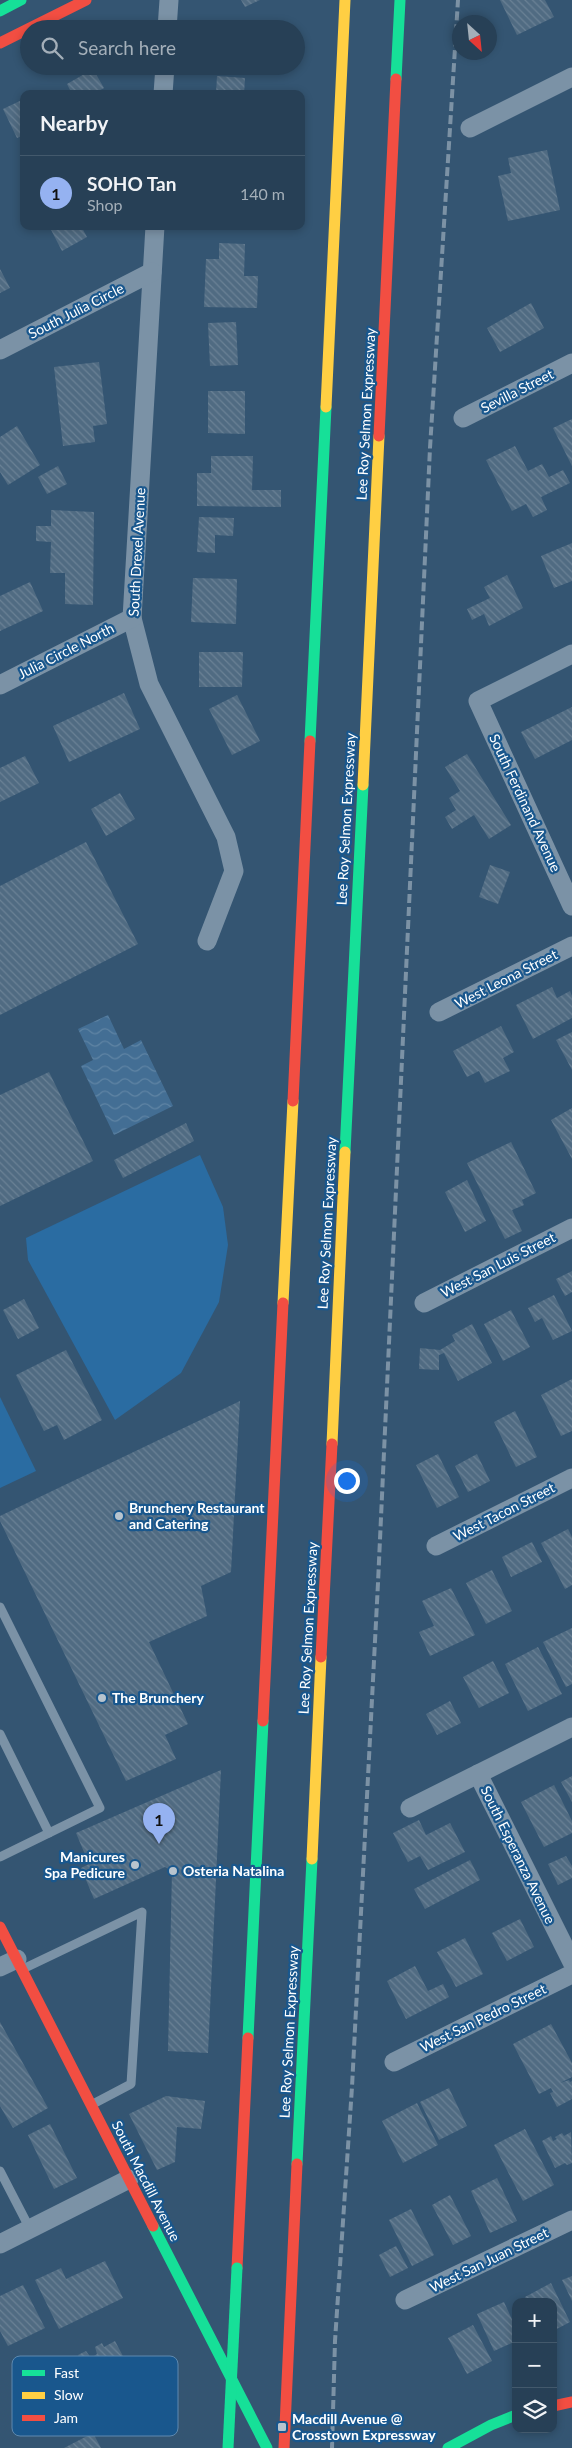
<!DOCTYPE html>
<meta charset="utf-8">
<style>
:root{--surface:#274056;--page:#2f475c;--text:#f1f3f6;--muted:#a4afb9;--line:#43596c;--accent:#95b2f1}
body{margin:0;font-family:Lato,sans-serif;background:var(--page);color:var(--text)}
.controls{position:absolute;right:15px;bottom:15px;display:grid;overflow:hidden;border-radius:10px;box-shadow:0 2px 8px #0003}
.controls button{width:45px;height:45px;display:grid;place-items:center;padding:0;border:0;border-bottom:1px solid var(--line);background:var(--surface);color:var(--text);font:25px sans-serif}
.compass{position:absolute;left:452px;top:15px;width:45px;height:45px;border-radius:50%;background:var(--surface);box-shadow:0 2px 8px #0003;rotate:153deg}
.you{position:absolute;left:346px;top:1480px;width:18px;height:18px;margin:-12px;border:4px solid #fff;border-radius:50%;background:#1a73e8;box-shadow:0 0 0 8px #1a73e833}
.badge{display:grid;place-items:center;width:32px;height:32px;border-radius:50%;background:var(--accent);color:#111;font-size:16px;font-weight:700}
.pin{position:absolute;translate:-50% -41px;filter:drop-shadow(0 1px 2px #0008)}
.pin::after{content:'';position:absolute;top:26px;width:18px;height:15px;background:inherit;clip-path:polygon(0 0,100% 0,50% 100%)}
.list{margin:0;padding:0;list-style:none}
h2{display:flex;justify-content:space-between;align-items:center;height:65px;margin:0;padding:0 20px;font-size:21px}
h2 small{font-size:16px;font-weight:400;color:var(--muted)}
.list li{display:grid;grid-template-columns:32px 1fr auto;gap:15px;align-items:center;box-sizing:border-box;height:75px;padding:0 20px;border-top:1px solid var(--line)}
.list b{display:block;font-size:19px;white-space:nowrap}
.list p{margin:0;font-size:16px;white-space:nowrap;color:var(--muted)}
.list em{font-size:16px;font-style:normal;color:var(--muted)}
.icon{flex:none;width:28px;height:28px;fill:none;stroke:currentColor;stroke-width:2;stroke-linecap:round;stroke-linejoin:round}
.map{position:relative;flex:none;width:572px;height:2448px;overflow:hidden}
.search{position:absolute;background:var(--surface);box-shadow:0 2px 8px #0003;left:20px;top:20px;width:285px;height:55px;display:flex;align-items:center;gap:12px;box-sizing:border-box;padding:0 18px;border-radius:28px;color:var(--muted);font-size:19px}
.panel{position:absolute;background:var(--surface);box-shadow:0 2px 8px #0003;left:20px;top:90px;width:285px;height:140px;border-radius:10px}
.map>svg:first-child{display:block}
.green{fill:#2a6ca2}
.water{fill:url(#water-waves)}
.building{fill:url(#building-back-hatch)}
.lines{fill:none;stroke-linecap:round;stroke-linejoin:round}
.lane{stroke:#7b92a6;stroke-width:9}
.street{stroke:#7b92a6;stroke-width:19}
.fast{stroke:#16e098;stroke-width:11}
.slow{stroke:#ffcf43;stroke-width:11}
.jam{stroke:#f24e42;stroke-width:11}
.rail{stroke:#7c92a5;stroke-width:4;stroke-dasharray:9 4;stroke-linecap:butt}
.fast-bridge{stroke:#16e098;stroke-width:11}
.poi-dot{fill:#b8c4ce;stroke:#19578d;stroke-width:2}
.labels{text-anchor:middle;stroke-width:4.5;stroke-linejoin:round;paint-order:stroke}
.street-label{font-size:14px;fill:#fff;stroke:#19578d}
.poi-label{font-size:14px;font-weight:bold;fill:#fff;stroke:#19578d;text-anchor:start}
.key{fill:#19578d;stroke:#5e89af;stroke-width:1}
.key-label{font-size:14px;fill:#fff}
</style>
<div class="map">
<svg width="572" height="2448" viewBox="0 0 572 2448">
<defs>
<pattern id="water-waves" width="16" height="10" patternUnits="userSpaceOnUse" patternTransform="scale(1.25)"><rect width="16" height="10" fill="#436e94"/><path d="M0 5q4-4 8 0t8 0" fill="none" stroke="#5f84a4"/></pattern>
<pattern id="building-back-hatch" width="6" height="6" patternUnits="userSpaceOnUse" patternTransform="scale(1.25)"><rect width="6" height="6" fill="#506b82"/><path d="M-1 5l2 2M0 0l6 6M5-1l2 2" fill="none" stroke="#6a8195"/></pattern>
</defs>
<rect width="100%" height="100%" fill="#345572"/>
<g class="green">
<polygon points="200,1155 223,1207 228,1245 219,1302 181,1373 115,1420 28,1260 26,1238"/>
<polygon points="0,1397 36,1471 0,1488"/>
</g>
<polygon class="water" points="108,1015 124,1049 141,1040 173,1106 114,1135 81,1066 93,1060 78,1029"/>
<g class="building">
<polygon points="241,0 260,0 245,7"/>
<polygon points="500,0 545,0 554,17 517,35"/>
<rect x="211" y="26" width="65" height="3"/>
<polygon points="211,66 275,66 275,69 211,68"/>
<polygon points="93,69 104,88 93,94 72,94 67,84"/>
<polygon points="217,76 245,78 244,94 216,94"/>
<polygon points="24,99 24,135 17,138 3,109"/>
<polygon points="547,150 560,210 508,221 498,176 511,173 508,158"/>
<polygon points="49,226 81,226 87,237 62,251"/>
<polygon points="219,243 245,244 244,276 258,276 257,308 204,307 206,259 219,259"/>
<polygon points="0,269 10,288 0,293"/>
<polygon points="531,303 544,328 500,352 487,328"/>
<polygon points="236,322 238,365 210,366 208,323"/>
<polygon points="99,362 107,424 93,426 95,442 63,446 54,367"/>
<polygon points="208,391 245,391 245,434 208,433"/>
<polygon points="572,419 572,466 553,428"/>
<polygon points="17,426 40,465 8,485 0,472 0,437"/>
<polygon points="515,446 528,471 542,464 549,477 563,470 570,483 541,497 547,510 533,517 526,504 512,511 486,460"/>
<polygon points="211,456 253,456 252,490 281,490 281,507 197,506 197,473 211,473"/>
<polygon points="58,466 67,484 47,494 38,477"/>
<polygon points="51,510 94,512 93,605 65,604 65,573 50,573 51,542 36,541 36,526 51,526"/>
<polygon points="199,517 234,518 233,536 215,535 215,553 197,552"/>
<polygon points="572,543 572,581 554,588 541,556"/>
<polygon points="507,575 523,608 489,626 484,614 472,620 467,609 490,598 484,587"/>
<polygon points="193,578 237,579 236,624 191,622"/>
<polygon points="30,582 43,611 0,631 0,596"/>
<polygon points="199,652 243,652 242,687 199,687"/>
<polygon points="124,693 140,729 69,762 53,726"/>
<polygon points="237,695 260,741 232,755 209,709"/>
<polygon points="572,707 572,740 535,759 521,732"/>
<polygon points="467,754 511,825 489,839 474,815 452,829 445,817 456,810 449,798 460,791 445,767"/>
<polygon points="25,756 39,783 0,802 0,768"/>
<polygon points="120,793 135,819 106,836 91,809"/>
<polygon points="86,842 138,944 0,1015 0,886"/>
<polygon points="490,865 510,872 498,904 479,897"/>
<polygon points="552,987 557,998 570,991 572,996 572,1018 533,1039 516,1005"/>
<polygon points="501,1026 514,1052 503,1058 510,1071 485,1083 479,1071 467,1077 453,1051"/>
<polygon points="572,1032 572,1070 556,1040"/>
<polygon points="49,1072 93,1161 0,1206 0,1095"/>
<polygon points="572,1108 572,1159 551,1120"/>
<polygon points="186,1123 194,1141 123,1178 114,1160"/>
<polygon points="511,1142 536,1193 522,1200 524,1205 512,1210 522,1231 505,1239 467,1163"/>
<polygon points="467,1180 486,1221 465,1232 445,1192"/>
<polygon points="572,1271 572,1292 565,1296 556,1279"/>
<polygon points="554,1295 572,1331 553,1340 542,1318 535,1322 528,1308"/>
<polygon points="24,1299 39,1328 18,1339 3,1310"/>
<polygon points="511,1310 530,1347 503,1361 484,1324"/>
<polygon points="472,1324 492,1363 458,1381 444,1353 439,1355 439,1370 419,1369 420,1348 440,1350 455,1341 452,1335"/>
<polygon points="66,1350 102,1420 64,1440 57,1425 44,1431 16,1375"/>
<polygon points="572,1379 572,1431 561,1436 541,1395"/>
<polygon points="240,1401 231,1572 201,1586 207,1616 149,1642 188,1724 165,1735 176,1759 126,1781 0,1521 0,1516"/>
<polygon points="515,1411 537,1457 516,1467 494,1422"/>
<polygon points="438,1454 459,1497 437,1508 416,1465"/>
<polygon points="477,1454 490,1481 468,1492 455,1466"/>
<polygon points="568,1529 572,1537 572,1585 565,1589 541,1543"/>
<polygon points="532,1542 542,1562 511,1577 502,1557"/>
<polygon points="492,1570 512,1611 486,1624 466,1583"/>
<polygon points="451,1588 475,1635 430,1656 419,1632 434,1626 422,1601"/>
<polygon points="572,1628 572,1684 566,1687 543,1642"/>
<polygon points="538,1647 562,1694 528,1711 505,1664"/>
<polygon points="493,1661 509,1693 479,1708 463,1677"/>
<polygon points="450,1701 461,1723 437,1735 426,1714"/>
<polygon points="221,1770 208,2053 168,2051 172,1871 165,1867 94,1899 81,1868 89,1864 76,1833"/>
<polygon points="572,1776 572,1802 561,1782"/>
<polygon points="554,1785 572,1821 572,1833 544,1847 521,1802"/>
<polygon points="419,1820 426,1835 450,1823 465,1852 428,1870 420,1856 408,1862 393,1833"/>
<polygon points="566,1856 572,1866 572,1878 558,1885 548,1864"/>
<polygon points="470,1860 480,1880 425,1909 414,1889"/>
<polygon points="520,1919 534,1947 507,1961 492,1933"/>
<polygon points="465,1938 483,1974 456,1987 437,1952"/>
<polygon points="415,1966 428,1991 443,1984 449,1997 406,2019 387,1981"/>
<polygon points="0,2022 48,2108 13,2128 0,2106"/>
<polygon points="551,2024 572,2063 572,2077 560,2083 569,2080 570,2082 572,2081 572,2099 557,2107 550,2093 553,2092 551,2088 539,2094 513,2044"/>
<polygon points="449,2088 467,2126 439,2140 420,2102"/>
<polygon points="166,2096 205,2101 201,2129 177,2127 175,2162 157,2170 129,2114"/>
<polygon points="417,2103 438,2145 403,2163 382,2121"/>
<polygon points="50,2124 77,2178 54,2189 28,2135"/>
<polygon points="525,2129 554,2185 523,2201 494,2145"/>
<polygon points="571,2132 572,2163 567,2165 565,2163 555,2168 542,2141 551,2136 553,2141 557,2139 555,2137 562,2133 564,2136"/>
<polygon points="497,2178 517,2221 490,2233 471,2191"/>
<polygon points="450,2195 471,2236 453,2245 432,2205"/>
<polygon points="411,2209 434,2255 412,2266 389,2220"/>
<polygon points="396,2246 408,2268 390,2277 379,2255"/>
<polygon points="105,2261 123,2298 59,2329 35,2280 61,2268 66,2279"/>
<polygon points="572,2276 572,2301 562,2280"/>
<polygon points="551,2283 570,2322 553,2331 553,2302 528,2302 525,2297"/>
<polygon points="23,2285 45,2328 8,2346 0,2331 0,2296"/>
<polygon points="504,2302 516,2328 516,2341 494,2351 477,2314"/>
<polygon points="473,2325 492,2361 467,2374 448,2338"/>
<polygon points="115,2341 135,2379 124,2384 126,2388 119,2392 113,2386 107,2389 109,2397 102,2401 100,2397 78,2408 80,2412 73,2416 68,2409 61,2413 63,2421 56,2424 54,2420 43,2426 24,2388 35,2382 33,2379 40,2375 45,2381 51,2378 49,2370 56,2366 59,2370 81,2359 78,2355 86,2351 91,2358 97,2354 95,2347 102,2343 104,2347"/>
<polygon points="93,2433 101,2448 64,2448"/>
</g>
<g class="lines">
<g class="lane">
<polyline points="0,1607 100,1808 0,1857"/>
<polyline points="0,1734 49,1833"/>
<polyline points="25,1968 142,1912 131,2084 93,2104"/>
<polyline points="0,2171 30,2229"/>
</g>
<g class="street">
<polyline points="167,29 169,0"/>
<polyline points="163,94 165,66"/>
<polyline points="470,128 572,77"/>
<polyline points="155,226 132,618 149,684 226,837 234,871 207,941"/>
<polyline points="0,350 152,272"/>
<polyline points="463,418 572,363"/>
<polyline points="572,654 478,701 572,906"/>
<polyline points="0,685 132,618"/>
<polyline points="439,1012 572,946"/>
<polyline points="424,1303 572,1228"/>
<polyline points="436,1546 572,1478"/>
<polyline points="478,1774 572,1962"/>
<polyline points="410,1808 572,1727"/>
<polyline points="0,1967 17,1959"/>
<polyline points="394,2062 572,1974"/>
<polyline points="0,2244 129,2179"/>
<polyline points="405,2300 572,2220"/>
</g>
<g class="fast">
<polyline points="0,11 21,0"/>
<polyline points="396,79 400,0"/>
<polyline points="310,741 326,407"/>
<polyline points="345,1152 363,785"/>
<polyline points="248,2038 263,1721"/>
<polyline points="297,2164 312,1859"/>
<polyline points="153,2226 267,2448"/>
<polyline points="448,2448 491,2425 516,2415"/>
</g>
<g class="slow">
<polyline points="326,407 345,0"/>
<polyline points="363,785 379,436"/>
<polyline points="283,1303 293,1101"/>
<polyline points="332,1444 345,1152"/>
<polyline points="312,1859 321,1657"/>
</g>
<g class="jam">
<polyline points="0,43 86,0"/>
<polyline points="379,436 396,79"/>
<polyline points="293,1101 310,741"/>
<polyline points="321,1657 332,1444"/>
<polyline points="263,1721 283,1303"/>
<polyline points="0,1927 153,2226"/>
<polyline points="237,2268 248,2038"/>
<polyline points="553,2406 572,2402"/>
<polyline points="284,2448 297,2164"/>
</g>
<polyline class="rail" points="332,2448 335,2341 352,2087 378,1583 430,448 458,0"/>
<polyline class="fast-bridge" points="228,2448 237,2268"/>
</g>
<g class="poi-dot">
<circle cx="119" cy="1516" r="5"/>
<circle cx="102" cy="1698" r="5"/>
<circle cx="135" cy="1865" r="5"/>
<circle cx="173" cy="1871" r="5"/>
<rect x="277" y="2422" width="10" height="10" rx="2.5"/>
</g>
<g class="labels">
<g class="street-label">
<text transform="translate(76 311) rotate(-27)" y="5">South Julia Circle</text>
<text transform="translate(517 391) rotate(-27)" y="5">Sevilla Street</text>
<text transform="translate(366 414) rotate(-87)" y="5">Lee Roy Selmon Expressway</text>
<text transform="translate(137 552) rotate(-87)" y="5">South Drexel Avenue</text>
<text transform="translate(66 651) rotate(-27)" y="5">Julia Circle North</text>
<text transform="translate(525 803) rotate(65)" y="5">South Ferdinand Avenue</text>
<text transform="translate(346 819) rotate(-87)" y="5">Lee Roy Selmon Expressway</text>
<text transform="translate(506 979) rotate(-27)" y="5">West Leona Street</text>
<text transform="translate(327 1223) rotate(-87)" y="5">Lee Roy Selmon Expressway</text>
<text transform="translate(498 1265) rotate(-27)" y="5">West San Luis Street</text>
<text transform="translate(504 1512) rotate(-27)" y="5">West Tacon Street</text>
<text transform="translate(308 1628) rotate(-87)" y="5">Lee Roy Selmon Expressway</text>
<text transform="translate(518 1855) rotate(64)" y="5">South Esperanza Avenue</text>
<text transform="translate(483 2018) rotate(-26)" y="5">West San Pedro Street</text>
<text transform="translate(289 2032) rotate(-87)" y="5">Lee Roy Selmon Expressway</text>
<text transform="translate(146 2181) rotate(63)" y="5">South Macdill Avenue</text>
<text transform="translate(489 2260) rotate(-26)" y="5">West San Juan Street</text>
</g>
<g class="poi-label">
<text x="129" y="1513">Brunchery Restaurant<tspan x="129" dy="16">and Catering</tspan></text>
<text x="112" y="1703">The Brunchery</text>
<text x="125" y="1862" text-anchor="end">Manicures<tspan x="125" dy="16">Spa Pedicure</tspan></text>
<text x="183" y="1876">Osteria Natalina</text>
<text x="292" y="2424">Macdill Avenue @<tspan x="292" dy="16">Crosstown Expressway</tspan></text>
</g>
</g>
<rect x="12" y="2356" width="166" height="80" rx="8" class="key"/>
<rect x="22" y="2370" width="23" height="6" fill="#16e098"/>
<rect x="22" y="2392" width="23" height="7" fill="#ffcf43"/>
<rect x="22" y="2415" width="23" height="6" fill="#f24e42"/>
<g class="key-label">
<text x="54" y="2378">Fast</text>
<text x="54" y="2400">Slow</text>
<text x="54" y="2423">Jam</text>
</g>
</svg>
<div class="controls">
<button>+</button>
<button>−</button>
<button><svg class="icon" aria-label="layers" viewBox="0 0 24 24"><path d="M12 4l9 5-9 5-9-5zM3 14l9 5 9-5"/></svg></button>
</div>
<svg class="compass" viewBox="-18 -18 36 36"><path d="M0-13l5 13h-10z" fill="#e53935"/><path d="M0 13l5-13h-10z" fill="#a4afb9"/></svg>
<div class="you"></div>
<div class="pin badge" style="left:159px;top:1844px">1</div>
<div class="search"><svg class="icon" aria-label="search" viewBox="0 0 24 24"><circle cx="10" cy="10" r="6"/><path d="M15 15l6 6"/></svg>Search here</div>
<section class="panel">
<h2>Nearby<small></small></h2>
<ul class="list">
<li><span class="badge">1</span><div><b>SOHO Tan</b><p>Shop</p></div><em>140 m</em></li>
</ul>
</section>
</div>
